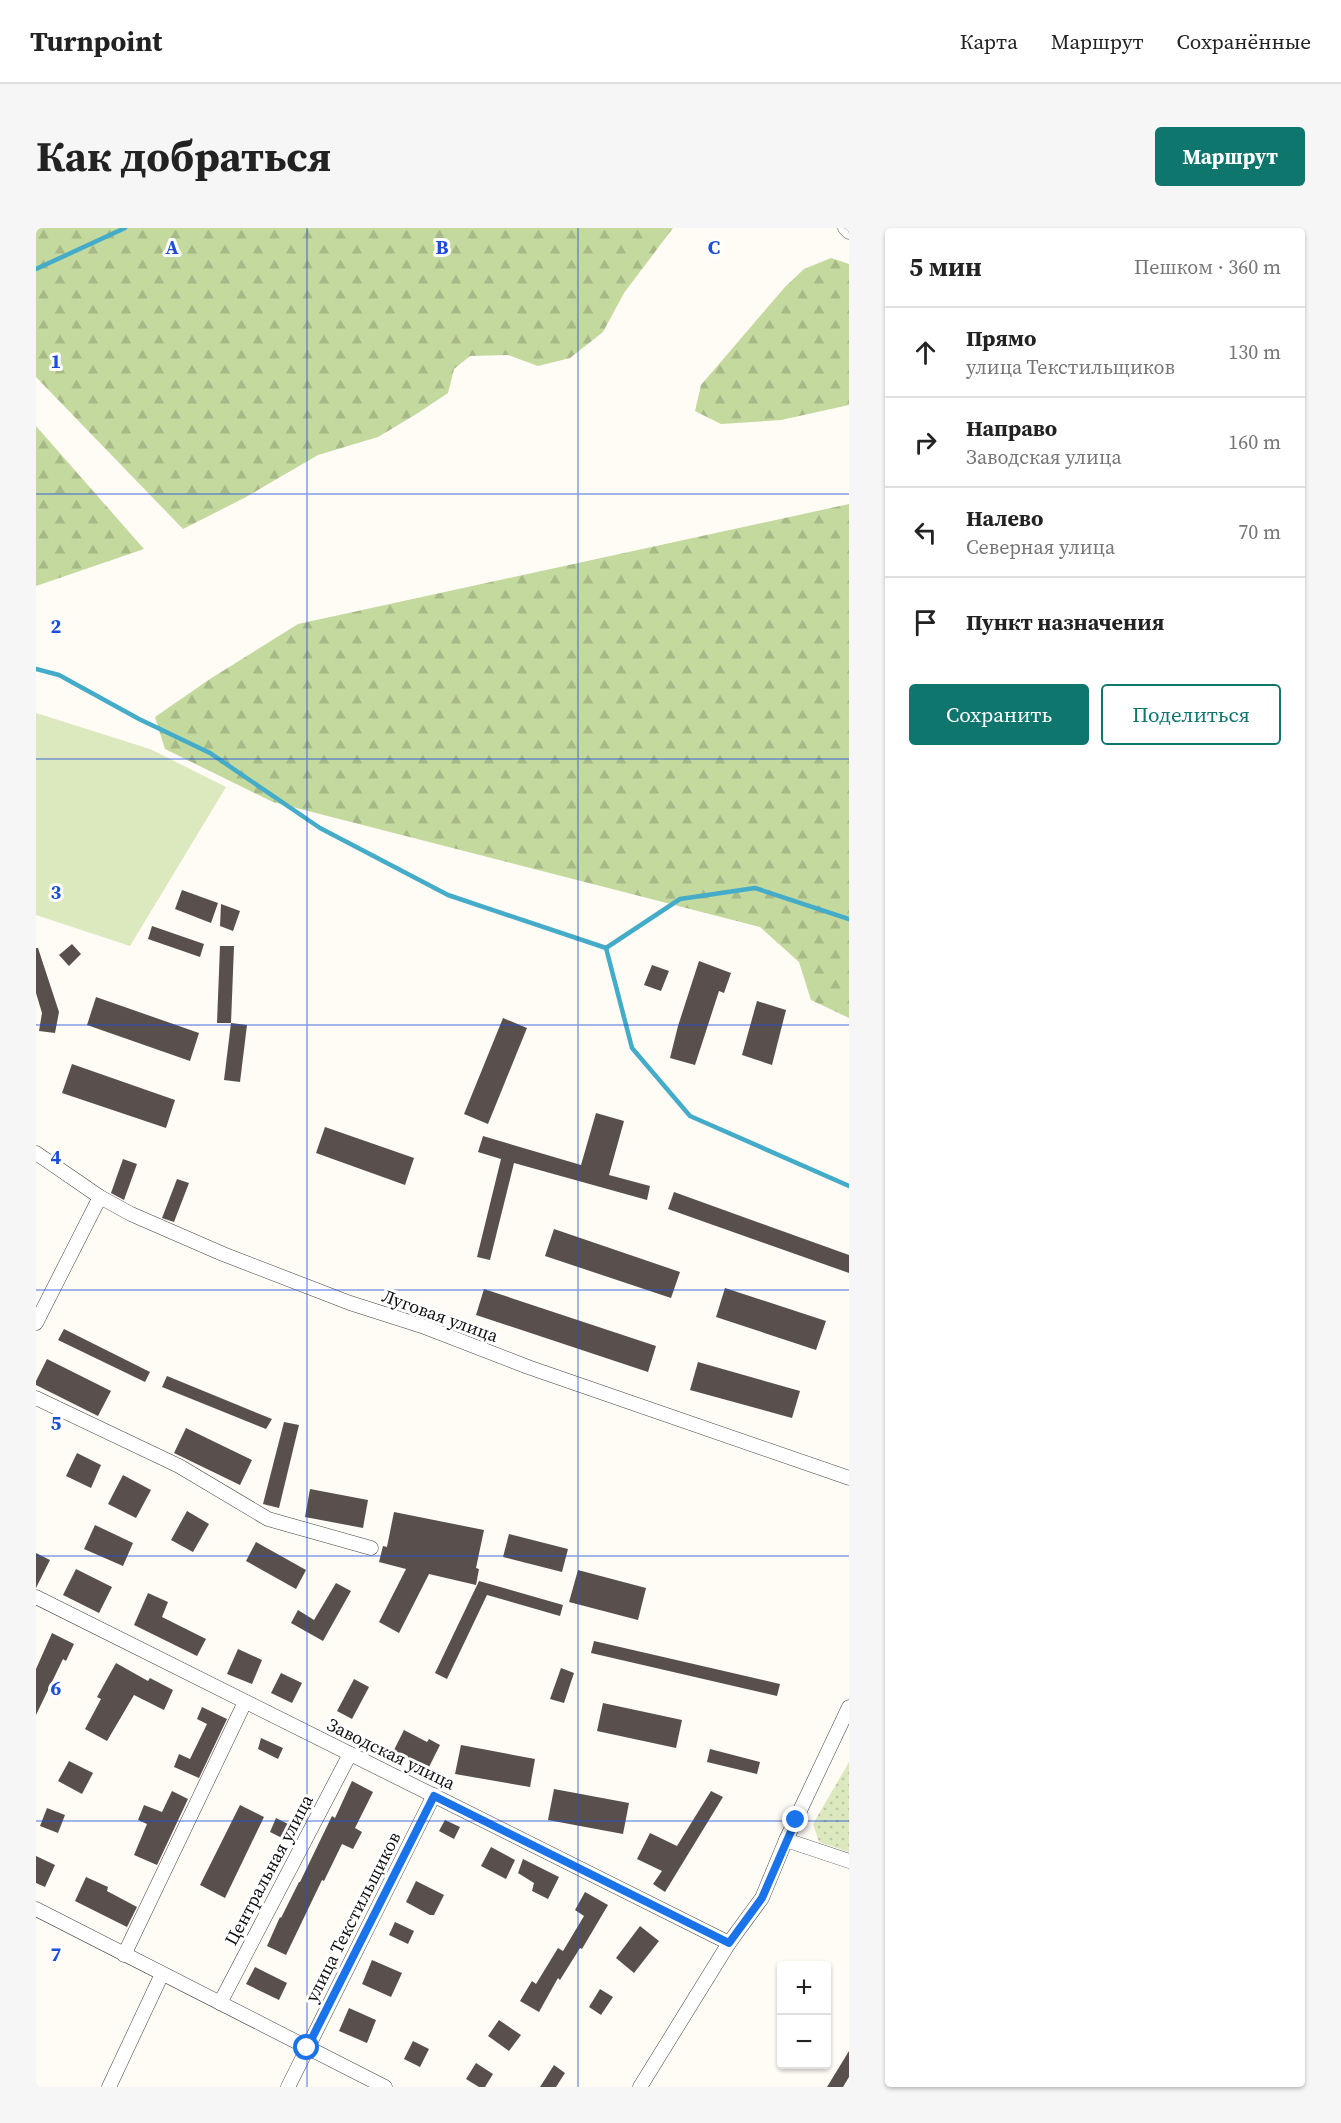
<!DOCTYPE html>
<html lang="ru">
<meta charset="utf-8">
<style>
:root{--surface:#fff;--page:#f6f6f6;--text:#222;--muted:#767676;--line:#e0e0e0;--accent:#0f766e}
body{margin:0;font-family:"Source Serif 4",serif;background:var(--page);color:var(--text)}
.controls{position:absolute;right:18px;bottom:18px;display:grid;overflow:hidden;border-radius:6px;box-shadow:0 2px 4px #0004}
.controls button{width:54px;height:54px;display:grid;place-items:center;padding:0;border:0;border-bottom:2px solid var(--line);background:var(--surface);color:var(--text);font:30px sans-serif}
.stop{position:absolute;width:18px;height:18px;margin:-14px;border:4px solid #1a73e8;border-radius:50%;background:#fff}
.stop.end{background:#1a73e8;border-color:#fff;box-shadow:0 2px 6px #0008}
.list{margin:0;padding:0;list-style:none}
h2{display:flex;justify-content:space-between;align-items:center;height:78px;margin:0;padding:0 24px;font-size:26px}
h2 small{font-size:20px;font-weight:400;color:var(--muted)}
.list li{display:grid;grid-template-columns:39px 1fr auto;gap:18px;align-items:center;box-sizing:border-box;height:90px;padding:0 24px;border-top:2px solid var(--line)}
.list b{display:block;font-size:22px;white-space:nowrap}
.list p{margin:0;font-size:20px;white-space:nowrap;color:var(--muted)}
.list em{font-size:20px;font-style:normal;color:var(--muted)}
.actions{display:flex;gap:12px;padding:18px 24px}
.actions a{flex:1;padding:14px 0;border:2px solid var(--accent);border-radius:6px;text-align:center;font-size:21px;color:var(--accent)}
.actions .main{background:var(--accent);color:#fff}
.icon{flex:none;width:33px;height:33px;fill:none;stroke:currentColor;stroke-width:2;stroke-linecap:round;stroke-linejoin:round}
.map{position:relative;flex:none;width:813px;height:1859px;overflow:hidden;border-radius:6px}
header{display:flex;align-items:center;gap:36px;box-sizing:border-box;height:84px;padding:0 30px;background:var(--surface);border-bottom:2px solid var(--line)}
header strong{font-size:28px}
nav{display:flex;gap:33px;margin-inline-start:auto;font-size:21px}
.intro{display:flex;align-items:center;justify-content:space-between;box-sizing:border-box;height:144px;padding:0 36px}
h1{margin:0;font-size:42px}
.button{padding:15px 27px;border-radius:6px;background:var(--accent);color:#fff;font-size:21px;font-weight:700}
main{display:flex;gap:36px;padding:0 36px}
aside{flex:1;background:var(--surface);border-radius:6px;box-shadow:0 2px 4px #0004}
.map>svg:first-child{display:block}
.grass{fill:#dce9be}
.forest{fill:url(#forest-firs)}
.park{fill:url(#park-dots)}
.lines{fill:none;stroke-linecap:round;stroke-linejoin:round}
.stream{stroke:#44acc9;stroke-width:4.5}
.building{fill:#59504d}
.minor-casing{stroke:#444;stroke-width:15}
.minor{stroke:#fff;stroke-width:14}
.route{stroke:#1a73e8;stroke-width:8}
.grid{fill:none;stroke:#1d4ed8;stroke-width:1.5;stroke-opacity:0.55}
.labels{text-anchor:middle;stroke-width:6;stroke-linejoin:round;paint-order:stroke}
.street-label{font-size:18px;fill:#111;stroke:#fff}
.grid-label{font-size:20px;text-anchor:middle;font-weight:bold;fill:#1d4ed8;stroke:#fff;stroke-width:6;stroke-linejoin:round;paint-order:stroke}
</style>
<header>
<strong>Turnpoint</strong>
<nav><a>Карта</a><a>Маршрут</a><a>Сохранённые</a></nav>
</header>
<div class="intro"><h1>Как добраться</h1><a class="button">Маршрут</a></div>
<main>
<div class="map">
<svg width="813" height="1859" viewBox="0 0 813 1859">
<defs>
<pattern id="forest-firs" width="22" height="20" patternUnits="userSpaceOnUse" patternTransform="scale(1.5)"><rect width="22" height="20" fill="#c4d99e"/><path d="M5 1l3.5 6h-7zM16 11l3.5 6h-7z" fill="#a7b987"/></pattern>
<pattern id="park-dots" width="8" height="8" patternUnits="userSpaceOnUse" patternTransform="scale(1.5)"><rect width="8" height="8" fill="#dce9be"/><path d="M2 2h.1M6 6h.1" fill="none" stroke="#bcc7a2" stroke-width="1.8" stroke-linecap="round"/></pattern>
</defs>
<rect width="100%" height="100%" fill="#fffbf5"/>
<polygon class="grass" points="0,485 114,521 190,559 94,718 0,687"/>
<g class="forest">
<polygon points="0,0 637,0 588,65 567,104 534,130 502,138 472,127 434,128 418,141 412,165 382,185 342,209 282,227 210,269 147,301 0,149"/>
<polygon points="795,30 813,36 813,177 745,192 685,196 659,183 665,157 749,59 768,41"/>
<polygon points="0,198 108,321 0,358"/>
<polygon points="813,276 813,790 775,772 763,734 724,699 237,574 129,521 119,489 174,451 262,396"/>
</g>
<polygon class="park" points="813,1534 813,1624 783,1614 777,1596"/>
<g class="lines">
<g class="stream">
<polyline points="0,41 89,0"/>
<polyline points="0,441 23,447 103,491 174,525 284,600 412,667 570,720"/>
<polyline points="570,720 596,820 654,888 813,958"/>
<polyline points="570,720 644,671 719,660 813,691"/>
</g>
</g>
<g class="building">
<polygon points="146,662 182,675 175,695 139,681"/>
<polygon points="185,676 204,683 197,703 184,698"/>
<polygon points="116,698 168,716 164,729 112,711"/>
<polygon points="36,716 45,726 33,738 23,727"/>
<polygon points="184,718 198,718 195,795 181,795"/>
<polygon points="0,720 2,720 23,784 19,805 3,803 6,785 0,765"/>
<polygon points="663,733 695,745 688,765 683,763 659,837 634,830 642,798"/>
<polygon points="616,737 633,743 625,763 608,757"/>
<polygon points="60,769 163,805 154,833 51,797"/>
<polygon points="721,773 750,782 736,837 706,827"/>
<polygon points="467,790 491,800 452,896 428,886"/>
<polygon points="195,795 211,797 204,854 188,852"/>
<polygon points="36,836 139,872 130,900 26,865"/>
<polygon points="560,885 588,893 573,947 614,958 611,972 478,935 454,1032 441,1029 465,931 442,924 447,908 545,937"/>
<polygon points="289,899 378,930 369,957 280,925"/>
<polygon points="87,931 101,936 88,972 75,965"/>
<polygon points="141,951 153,955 138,994 126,990"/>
<polygon points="638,964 813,1027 813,1045 632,981"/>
<polygon points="518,1001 644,1044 635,1070 509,1028"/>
<polygon points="689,1060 790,1093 780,1122 680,1089"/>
<polygon points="448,1061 620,1118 612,1144 440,1087"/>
<polygon points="28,1101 114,1144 109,1154 22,1112"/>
<polygon points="11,1131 75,1163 62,1188 0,1157 0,1153"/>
<polygon points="662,1134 764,1163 756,1190 654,1162"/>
<polygon points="131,1148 236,1191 230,1201 126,1159"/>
<polygon points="248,1194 263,1197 243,1280 227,1276"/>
<polygon points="150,1200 216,1232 204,1257 138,1225"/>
<polygon points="41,1225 65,1237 55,1260 30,1248"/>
<polygon points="87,1247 115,1262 100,1290 72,1276"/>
<polygon points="274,1261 332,1272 327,1300 269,1289"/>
<polygon points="151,1283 173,1296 157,1324 135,1312"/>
<polygon points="358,1284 448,1302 440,1340 443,1341 440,1357 393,1346 363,1405 343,1394 370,1341 343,1334 347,1318 351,1319"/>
<polygon points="59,1297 97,1315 87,1338 48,1321"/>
<polygon points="473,1306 532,1321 526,1344 467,1329"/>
<polygon points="220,1314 270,1342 260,1361 210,1333"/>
<polygon points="0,1325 14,1332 0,1360"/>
<polygon points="40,1341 76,1359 63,1385 27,1367"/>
<polygon points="542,1342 610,1360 602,1392 533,1374"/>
<polygon points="443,1353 527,1377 524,1388 451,1367 411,1451 399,1445"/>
<polygon points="300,1355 315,1363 287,1413 255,1395 262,1382 278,1392"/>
<polygon points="112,1365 132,1374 126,1389 170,1411 161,1428 98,1397"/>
<polygon points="16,1405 38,1416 30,1433 27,1431 0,1487 0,1441"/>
<polygon points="558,1413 744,1456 741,1468 555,1425"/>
<polygon points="202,1421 226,1432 216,1456 191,1446"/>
<polygon points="80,1435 112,1453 114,1450 137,1462 128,1482 98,1467 71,1513 49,1501 65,1471 61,1469"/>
<polygon points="525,1440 538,1445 528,1475 514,1471"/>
<polygon points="245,1445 266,1455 256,1475 235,1465"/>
<polygon points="318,1451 333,1459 316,1491 301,1483"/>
<polygon points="567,1475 646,1492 640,1520 561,1503"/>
<polygon points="166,1479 191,1491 163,1550 138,1539 143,1526 154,1531 171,1496 161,1491"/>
<polygon points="368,1502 391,1514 393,1511 404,1517 392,1541 358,1522"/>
<polygon points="225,1510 247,1520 242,1531 222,1521"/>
<polygon points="425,1517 499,1531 494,1559 419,1546"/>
<polygon points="674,1521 724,1534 721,1546 671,1534"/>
<polygon points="33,1533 57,1545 46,1566 22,1553"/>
<polygon points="316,1553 337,1564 319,1600 326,1604 317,1621 306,1616 288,1653 286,1652 250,1727 231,1718 244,1689 245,1690 263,1654 264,1654 296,1588 299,1590"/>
<polygon points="518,1561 593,1575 587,1606 512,1592"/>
<polygon points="136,1563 152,1571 121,1637 98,1627 111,1596 102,1592 108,1577 126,1584"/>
<polygon points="675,1563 687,1569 629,1664 617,1656 626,1643 601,1631 614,1605 641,1618"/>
<polygon points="204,1577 228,1589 189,1670 164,1657"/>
<polygon points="11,1580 29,1587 22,1605 4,1598"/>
<polygon points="240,1590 260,1600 254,1614 234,1604"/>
<polygon points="409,1592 424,1599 418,1611 403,1603"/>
<polygon points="455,1619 479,1632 470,1651 445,1638"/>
<polygon points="0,1628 19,1637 9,1659 0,1655"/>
<polygon points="487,1631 523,1649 512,1671 496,1663 498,1655 482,1645"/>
<polygon points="50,1649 72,1659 71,1663 101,1679 91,1699 39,1673"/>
<polygon points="380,1653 408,1667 398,1687 394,1687 370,1674"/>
<polygon points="549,1664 572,1677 546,1721 544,1720 524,1752 522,1750 503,1784 484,1773 496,1753 500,1756 522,1720 527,1723 548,1688 539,1682"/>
<polygon points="359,1694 378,1703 372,1716 353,1707"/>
<polygon points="604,1698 623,1713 598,1745 580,1730"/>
<polygon points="336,1732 366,1745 355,1769 326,1756"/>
<polygon points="219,1739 251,1755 243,1772 210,1756"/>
<polygon points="564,1761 577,1769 565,1787 553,1779"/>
<polygon points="313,1780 340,1792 331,1815 303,1803"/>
<polygon points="463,1792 485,1807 473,1823 452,1808"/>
<polygon points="377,1813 393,1821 384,1839 368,1831"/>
<polygon points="813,1823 813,1849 807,1859 791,1859"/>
<polygon points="440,1835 457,1846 449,1859 443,1859 430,1851"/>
<polygon points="518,1837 529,1845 520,1859 504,1859"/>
</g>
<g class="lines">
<defs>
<g id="minor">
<polyline points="809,0 813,4"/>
<polyline points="0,925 64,969 95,986 187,1026 314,1075 386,1098 492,1139 813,1250"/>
<polyline points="0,1095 64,969"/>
<polyline points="0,1170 143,1238 232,1291 335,1320"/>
<polyline points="0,1369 693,1715"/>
<polyline points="750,1612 813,1633"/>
<polyline points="0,1681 349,1859"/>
<polyline points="88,1727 209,1474"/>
<polyline points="184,1775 314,1526"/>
<polyline points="73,1859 126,1746"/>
<polyline points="252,1859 398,1567"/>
<polyline points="604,1859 693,1715 726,1670 750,1612 813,1479"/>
</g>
</defs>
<use href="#minor" class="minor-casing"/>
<use href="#minor" class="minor"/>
</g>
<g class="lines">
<polyline class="route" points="271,1820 398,1568 693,1715 726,1670 760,1592"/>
</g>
<path class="grid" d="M271 0V1859M542 0V1859M0 266H813M0 531H813M0 797H813M0 1062H813M0 1328H813M0 1593H813"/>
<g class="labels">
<g class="street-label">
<text transform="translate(404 1088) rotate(20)" y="6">Луговая улица</text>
<text transform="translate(355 1526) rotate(26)" y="6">Заводская улица</text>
<text transform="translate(233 1642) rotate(-62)" y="6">Центральная улица</text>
<text transform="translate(317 1689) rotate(-63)" y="6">улица Текстильщиков</text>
</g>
</g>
<g class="grid-label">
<text x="136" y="26">A</text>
<text x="406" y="26">B</text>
<text x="678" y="26">C</text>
<text x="20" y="140">1</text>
<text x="20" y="405">2</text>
<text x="20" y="671">3</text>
<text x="20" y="936">4</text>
<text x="20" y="1202">5</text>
<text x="20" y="1467">6</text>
<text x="20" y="1733">7</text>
</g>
</svg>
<div class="controls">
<button>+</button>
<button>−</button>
</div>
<div class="stop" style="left:271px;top:1820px"></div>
<div class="stop end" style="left:760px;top:1592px"></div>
</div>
<aside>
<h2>5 мин<small>Пешком · 360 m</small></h2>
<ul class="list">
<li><svg class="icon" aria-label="ahead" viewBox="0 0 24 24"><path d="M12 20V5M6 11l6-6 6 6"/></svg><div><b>Прямо</b><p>улица Текстильщиков</p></div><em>130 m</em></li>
<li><svg class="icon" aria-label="right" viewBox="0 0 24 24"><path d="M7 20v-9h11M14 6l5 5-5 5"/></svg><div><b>Направо</b><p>Заводская улица</p></div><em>160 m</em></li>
<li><svg class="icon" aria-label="left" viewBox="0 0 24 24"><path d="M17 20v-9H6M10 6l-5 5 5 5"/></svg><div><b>Налево</b><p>Северная улица</p></div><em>70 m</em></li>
<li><svg class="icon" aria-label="arrive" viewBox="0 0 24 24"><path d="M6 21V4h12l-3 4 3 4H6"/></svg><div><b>Пункт назначения</b></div></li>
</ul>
<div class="actions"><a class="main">Сохранить</a><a>Поделиться</a></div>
</aside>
</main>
